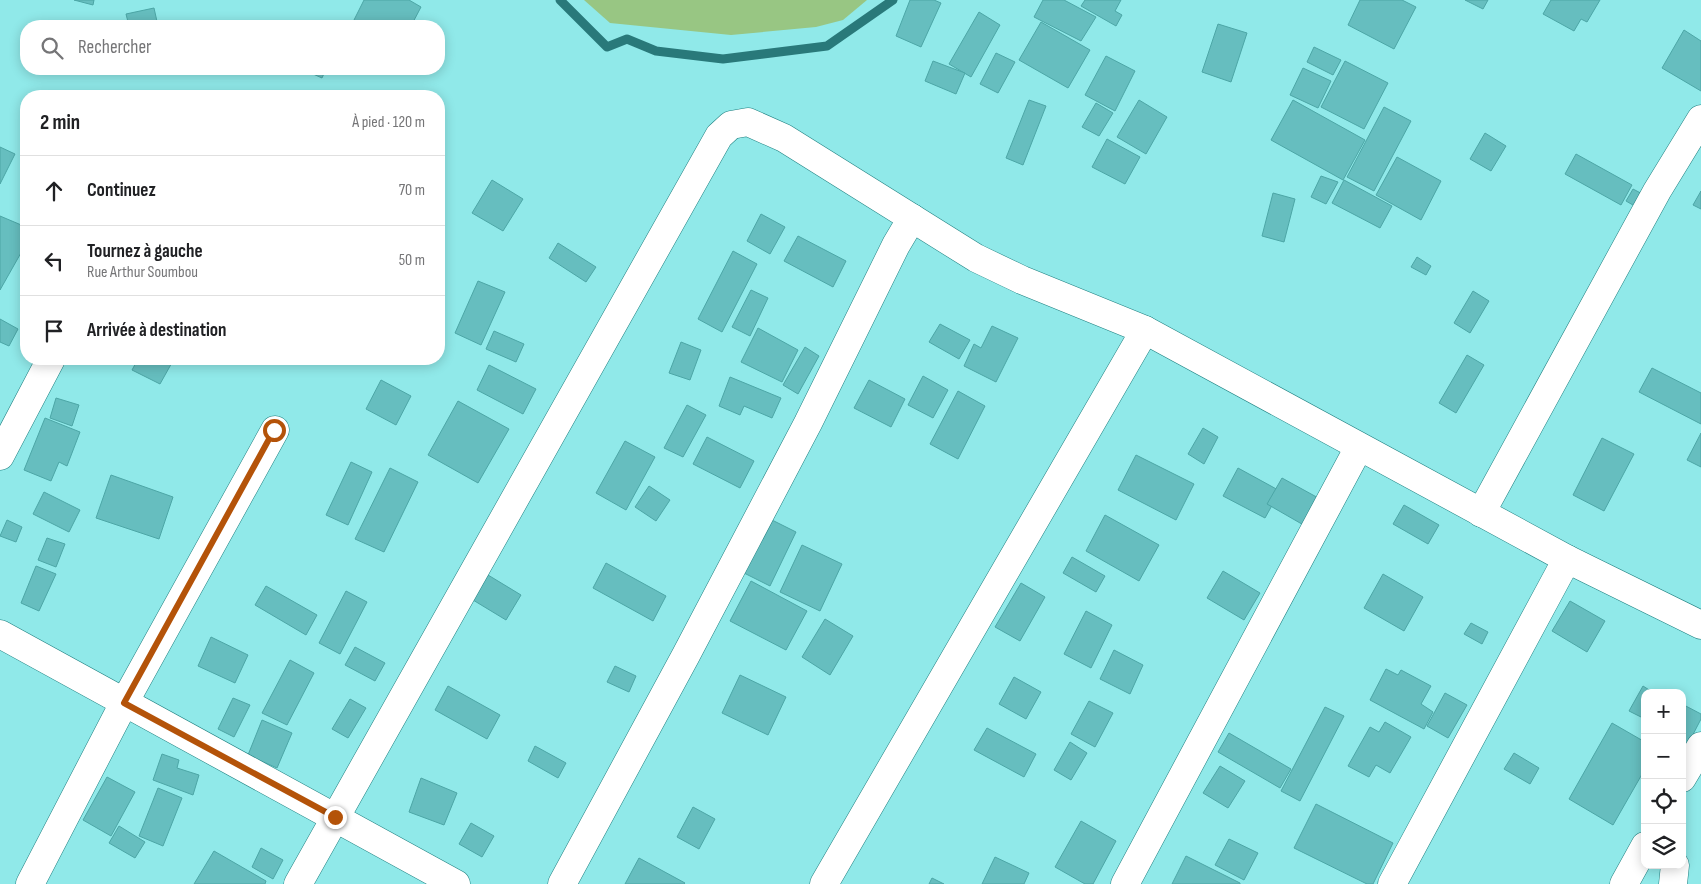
<!DOCTYPE html>
<html lang="fr">
<meta charset="utf-8">
<style>
:root{--surface:#fff;--page:#f2f2f2;--text:#202124;--muted:#757577;--line:#e0e0e0}
body{margin:0;font-family:"Sofia Sans Condensed",sans-serif;background:var(--page);color:var(--text)}
.controls{position:absolute;right:15px;bottom:15px;display:grid;overflow:hidden;border-radius:10px;box-shadow:0 2px 12px #0003}
.controls button{width:45px;height:45px;display:grid;place-items:center;padding:0;border:0;border-bottom:1px solid var(--line);background:var(--surface);color:var(--text);font:25px sans-serif}
.stop{position:absolute;width:15px;height:15px;margin:-11px;border:4px solid #b45309;border-radius:50%;background:#fff}
.stop.end{background:#b45309;border-color:#fff;box-shadow:0 1px 5px #0008}
.list{margin:0;padding:0;list-style:none}
h2{display:flex;justify-content:space-between;align-items:center;height:65px;margin:0;padding:0 20px;font-size:21px}
h2 small{font-size:16px;font-weight:400;color:var(--muted)}
.list li{display:grid;grid-template-columns:32px 1fr auto;gap:15px;align-items:center;box-sizing:border-box;height:70px;padding:0 20px;border-top:1px solid var(--line)}
.list b{display:block;font-size:19px;white-space:nowrap}
.list p{margin:0;font-size:16px;white-space:nowrap;color:var(--muted)}
.list em{font-size:16px;font-style:normal;color:var(--muted)}
.icon{flex:none;width:28px;height:28px;fill:none;stroke:currentColor;stroke-width:2;stroke-linecap:round;stroke-linejoin:round}
.map{position:relative;flex:none;width:1701px;height:884px;overflow:hidden}
.search{position:absolute;background:var(--surface);box-shadow:0 2px 12px #0003;left:20px;top:20px;width:425px;height:55px;display:flex;align-items:center;gap:12px;box-sizing:border-box;padding:0 18px;border-radius:20px;color:var(--muted);font-size:19px}
.panel{position:absolute;background:var(--surface);box-shadow:0 2px 12px #0003;left:20px;top:90px;width:425px;height:275px;border-radius:20px}
.map>svg:first-child{display:block}
.green{fill:#98c683}
.lines{fill:none;stroke-linecap:round;stroke-linejoin:round}
.stream{stroke:#29797a;stroke-width:9}
.building{fill:#66bebf;stroke:#4ca6a6}
.street-casing{stroke:#1f8081;stroke-width:29}
.street{stroke:#fff;stroke-width:28}
.route{stroke:#b45309;stroke-width:6}
</style>
<div class="map">
<svg width="1701" height="884" viewBox="0 0 1701 884">
<rect width="100%" height="100%" fill="#90e9e9"/>
<polygon class="green" points="584,0 867,0 843,20 816,27 731,35 610,23"/>
<g class="lines">
<polyline class="stream" points="560,0 607,47 627,39 656,51 723,59 827,46 893,0"/>
</g>
<g class="building">
<polygon points="74,0 94,0 93,5"/>
<polygon points="364,0 409,0 421,7 411,26 365,26 354,20"/>
<polygon points="910,0 934,0 941,3 921,47 896,36"/>
<polygon points="1043,0 1064,0 1096,17 1081,41 1034,17"/>
<polygon points="1085,0 1121,0 1115,11 1122,15 1116,26 1081,6"/>
<polygon points="1360,0 1402,0 1416,7 1394,49 1348,25"/>
<polygon points="1465,0 1488,0 1483,9"/>
<polygon points="1551,0 1600,0 1587,22 1581,19 1574,31 1543,14"/>
<polygon points="154,8 158,26 129,26 126,14"/>
<polygon points="979,12 1000,25 971,77 949,64"/>
<polygon points="1041,22 1090,50 1068,88 1019,60"/>
<polygon points="1218,24 1247,33 1231,82 1202,72"/>
<polygon points="1684,30 1701,41 1701,91 1662,68"/>
<polygon points="1314,47 1341,60 1333,75 1307,62"/>
<polygon points="996,53 1015,62 998,93 980,84"/>
<polygon points="1106,56 1135,71 1115,111 1085,95"/>
<polygon points="933,61 965,73 956,94 925,81"/>
<polygon points="1345,61 1388,83 1364,129 1321,107"/>
<polygon points="1303,68 1331,81 1318,108 1290,95"/>
<polygon points="302,69 326,69 322,78"/>
<polygon points="1029,100 1046,106 1023,165 1006,158"/>
<polygon points="1139,100 1167,117 1146,154 1117,137"/>
<polygon points="1293,100 1365,140 1343,180 1271,140"/>
<polygon points="1096,103 1113,113 1099,136 1082,127"/>
<polygon points="1384,107 1411,121 1374,191 1347,177"/>
<polygon points="1485,133 1506,146 1491,171 1470,159"/>
<polygon points="1107,139 1140,157 1125,184 1092,167"/>
<polygon points="0,147 15,154 0,184"/>
<polygon points="1576,154 1632,185 1621,205 1565,174"/>
<polygon points="1397,157 1441,181 1421,220 1376,195"/>
<polygon points="1321,176 1338,182 1326,204 1311,197"/>
<polygon points="492,180 523,199 503,231 472,213"/>
<polygon points="1344,180 1392,206 1380,228 1332,203"/>
<polygon points="1633,189 1652,199 1645,212 1626,201"/>
<polygon points="1701,191 1701,209 1693,205"/>
<polygon points="1273,193 1295,199 1284,242 1262,236"/>
<polygon points="761,214 785,227 770,254 747,241"/>
<polygon points="0,216 26,227 26,244 0,290"/>
<polygon points="798,236 846,261 833,287 784,261"/>
<polygon points="558,243 596,267 586,282 549,258"/>
<polygon points="733,251 757,264 722,332 698,319"/>
<polygon points="1417,257 1431,266 1426,275 1411,267"/>
<polygon points="478,281 505,292 481,345 455,333"/>
<polygon points="751,290 768,298 750,336 732,327"/>
<polygon points="1473,291 1489,301 1470,333 1454,323"/>
<polygon points="0,319 18,329 9,346 0,342"/>
<polygon points="940,324 970,340 959,359 929,342"/>
<polygon points="992,326 1018,338 996,382 964,366 974,344 981,348"/>
<polygon points="758,328 798,350 782,382 741,362"/>
<polygon points="494,331 524,344 516,362 486,349"/>
<polygon points="681,342 701,350 690,380 669,373"/>
<polygon points="805,347 819,356 798,394 783,385"/>
<polygon points="1467,355 1484,365 1456,413 1439,403"/>
<polygon points="138,359 174,359 160,384 132,370"/>
<polygon points="489,365 536,389 523,414 477,390"/>
<polygon points="1652,368 1701,393 1701,424 1639,392"/>
<polygon points="923,376 948,390 933,418 908,405"/>
<polygon points="730,377 781,398 772,418 744,406 740,415 719,406"/>
<polygon points="381,380 411,396 396,425 366,409"/>
<polygon points="869,380 905,399 891,427 854,408"/>
<polygon points="958,391 985,406 958,459 930,444"/>
<polygon points="56,398 79,405 72,426 50,418"/>
<polygon points="458,401 509,429 478,483 428,455"/>
<polygon points="687,405 706,415 683,457 664,448"/>
<polygon points="45,418 80,432 67,466 59,462 51,481 24,470"/>
<polygon points="1203,428 1218,437 1204,464 1188,454"/>
<polygon points="1701,433 1701,467 1687,460"/>
<polygon points="707,437 754,461 740,488 693,464"/>
<polygon points="1602,438 1634,454 1604,511 1573,495"/>
<polygon points="625,441 655,457 626,510 596,493"/>
<polygon points="1136,455 1194,484 1176,520 1118,490"/>
<polygon points="351,462 372,472 348,525 326,515"/>
<polygon points="390,468 418,482 384,552 355,539"/>
<polygon points="1238,468 1280,491 1265,518 1223,496"/>
<polygon points="111,475 173,497 159,539 96,518"/>
<polygon points="1282,478 1322,500 1307,527 1267,504"/>
<polygon points="649,486 670,500 656,521 635,507"/>
<polygon points="44,492 80,510 69,532 33,514"/>
<polygon points="1404,505 1439,525 1428,544 1393,524"/>
<polygon points="1105,515 1159,545 1139,581 1086,551"/>
<polygon points="768,518 796,532 770,586 742,572"/>
<polygon points="7,520 22,527 16,542 0,536"/>
<polygon points="47,538 65,544 56,567 38,560"/>
<polygon points="802,545 842,564 820,611 780,592"/>
<polygon points="1072,557 1105,576 1096,592 1063,573"/>
<polygon points="606,563 666,596 653,621 593,588"/>
<polygon points="36,566 56,574 39,611 21,603"/>
<polygon points="1223,571 1260,593 1244,620 1207,598"/>
<polygon points="1383,574 1423,597 1404,631 1364,608"/>
<polygon points="488,575 521,595 506,620 473,600"/>
<polygon points="751,581 807,611 786,650 730,621"/>
<polygon points="1021,583 1045,597 1020,641 995,627"/>
<polygon points="266,586 317,615 306,635 255,605"/>
<polygon points="346,591 367,602 340,654 319,643"/>
<polygon points="1570,601 1605,621 1587,652 1552,631"/>
<polygon points="1086,611 1112,625 1091,668 1064,654"/>
<polygon points="825,619 853,636 830,675 802,657"/>
<polygon points="1471,623 1488,632 1482,644 1464,634"/>
<polygon points="211,637 248,655 235,683 198,666"/>
<polygon points="355,647 385,663 375,681 345,665"/>
<polygon points="1114,650 1143,665 1130,694 1100,679"/>
<polygon points="290,660 314,673 287,725 262,713"/>
<polygon points="615,666 636,676 629,692 607,682"/>
<polygon points="1386,669 1398,675 1401,670 1431,686 1421,704 1433,712 1424,729 1370,700"/>
<polygon points="740,675 786,697 768,735 722,713"/>
<polygon points="1014,677 1041,692 1026,719 999,704"/>
<polygon points="448,686 500,715 487,739 435,710"/>
<polygon points="1643,686 1654,693 1645,693 1645,715 1643,718 1629,711"/>
<polygon points="1445,693 1467,705 1448,738 1427,726"/>
<polygon points="233,698 250,705 234,737 218,729"/>
<polygon points="350,699 366,708 348,738 332,729"/>
<polygon points="1089,701 1113,713 1095,747 1071,734"/>
<polygon points="1682,704 1701,714 1701,719 1687,746 1682,743"/>
<polygon points="1325,707 1344,716 1300,801 1281,791"/>
<polygon points="262,720 292,733 277,768 248,755"/>
<polygon points="1385,722 1411,737 1390,773 1376,765 1369,777 1348,766 1370,727 1379,732"/>
<polygon points="1612,723 1645,742 1645,769 1613,825 1569,799"/>
<polygon points="987,728 1036,754 1024,777 974,750"/>
<polygon points="1229,733 1291,769 1280,788 1218,752"/>
<polygon points="1070,742 1087,753 1071,780 1054,770"/>
<polygon points="535,746 566,763 558,778 528,761"/>
<polygon points="1514,753 1539,768 1530,784 1504,769"/>
<polygon points="162,754 179,760 177,768 199,775 193,795 153,780"/>
<polygon points="1220,766 1245,781 1228,808 1203,793"/>
<polygon points="107,777 135,792 111,836 83,820"/>
<polygon points="421,778 457,793 444,825 409,812"/>
<polygon points="158,788 182,798 163,846 139,836"/>
<polygon points="1316,804 1393,843 1373,884 1367,884 1294,848"/>
<polygon points="693,807 715,819 699,849 677,837"/>
<polygon points="1081,821 1116,841 1093,884 1085,884 1055,867"/>
<polygon points="471,823 494,836 482,857 459,844"/>
<polygon points="119,826 145,842 135,858 109,843"/>
<polygon points="1229,839 1258,853 1244,880 1215,865"/>
<polygon points="261,848 283,860 273,879 252,867"/>
<polygon points="214,851 266,881 265,884 194,884"/>
<polygon points="1186,856 1240,883 1240,884 1172,884"/>
<polygon points="995,857 1029,873 1024,884 982,884"/>
<polygon points="639,858 685,883 684,884 625,884"/>
<polygon points="932,878 944,884 929,884"/>
</g>
<g class="lines">
<defs>
<g id="street">
<polyline points="0,456 51,359"/>
<polyline points="1481,513 1657,191 1701,119"/>
<polyline points="0,634 456,884"/>
<polyline points="1682,778 1701,746"/>
<polyline points="30,884 124,703 275,430"/>
<polyline points="298,884 719,136 731,125 748,122 784,138 976,258 1022,280 1145,330 1567,559 1701,625"/>
<polyline points="562,884 686,655 808,423 896,245 912,218"/>
<polyline points="824,884 1145,330"/>
<polyline points="1125,884 1359,447"/>
<polyline points="1392,884 1567,559"/>
<polyline points="1624,884 1645,846"/>
<polyline points="1673,884 1675,865"/>
</g>
</defs>
<use href="#street" class="street-casing"/>
<use href="#street" class="street"/>
</g>
<g class="lines">
<polyline class="route" points="274,430 124,703 335,817"/>
</g>
</svg>
<div class="controls">
<button>+</button>
<button>−</button>
<button><svg class="icon" aria-label="locate" viewBox="0 0 24 24"><circle cx="12" cy="12" r="6"/><path d="M12 2v4M12 18v4M2 12h4M18 12h4"/></svg></button>
<button><svg class="icon" aria-label="layers" viewBox="0 0 24 24"><path d="M12 4l9 5-9 5-9-5zM3 14l9 5 9-5"/></svg></button>
</div>
<div class="stop" style="left:274px;top:430px"></div>
<div class="stop end" style="left:335px;top:817px"></div>
<div class="search"><svg class="icon" aria-label="search" viewBox="0 0 24 24"><circle cx="10" cy="10" r="6"/><path d="M15 15l6 6"/></svg>Rechercher</div>
<section class="panel">
<h2>2 min<small>À pied · 120 m</small></h2>
<ul class="list">
<li><svg class="icon" aria-label="ahead" viewBox="0 0 24 24"><path d="M12 20V5M6 11l6-6 6 6"/></svg><div><b>Continuez</b></div><em>70 m</em></li>
<li><svg class="icon" aria-label="left" viewBox="0 0 24 24"><path d="M17 20v-9H6M10 6l-5 5 5 5"/></svg><div><b>Tournez à gauche</b><p>Rue Arthur Soumbou</p></div><em>50 m</em></li>
<li><svg class="icon" aria-label="arrive" viewBox="0 0 24 24"><path d="M6 21V4h12l-3 4 3 4H6"/></svg><div><b>Arrivée à destination</b></div></li>
</ul>
</section>
</div>
